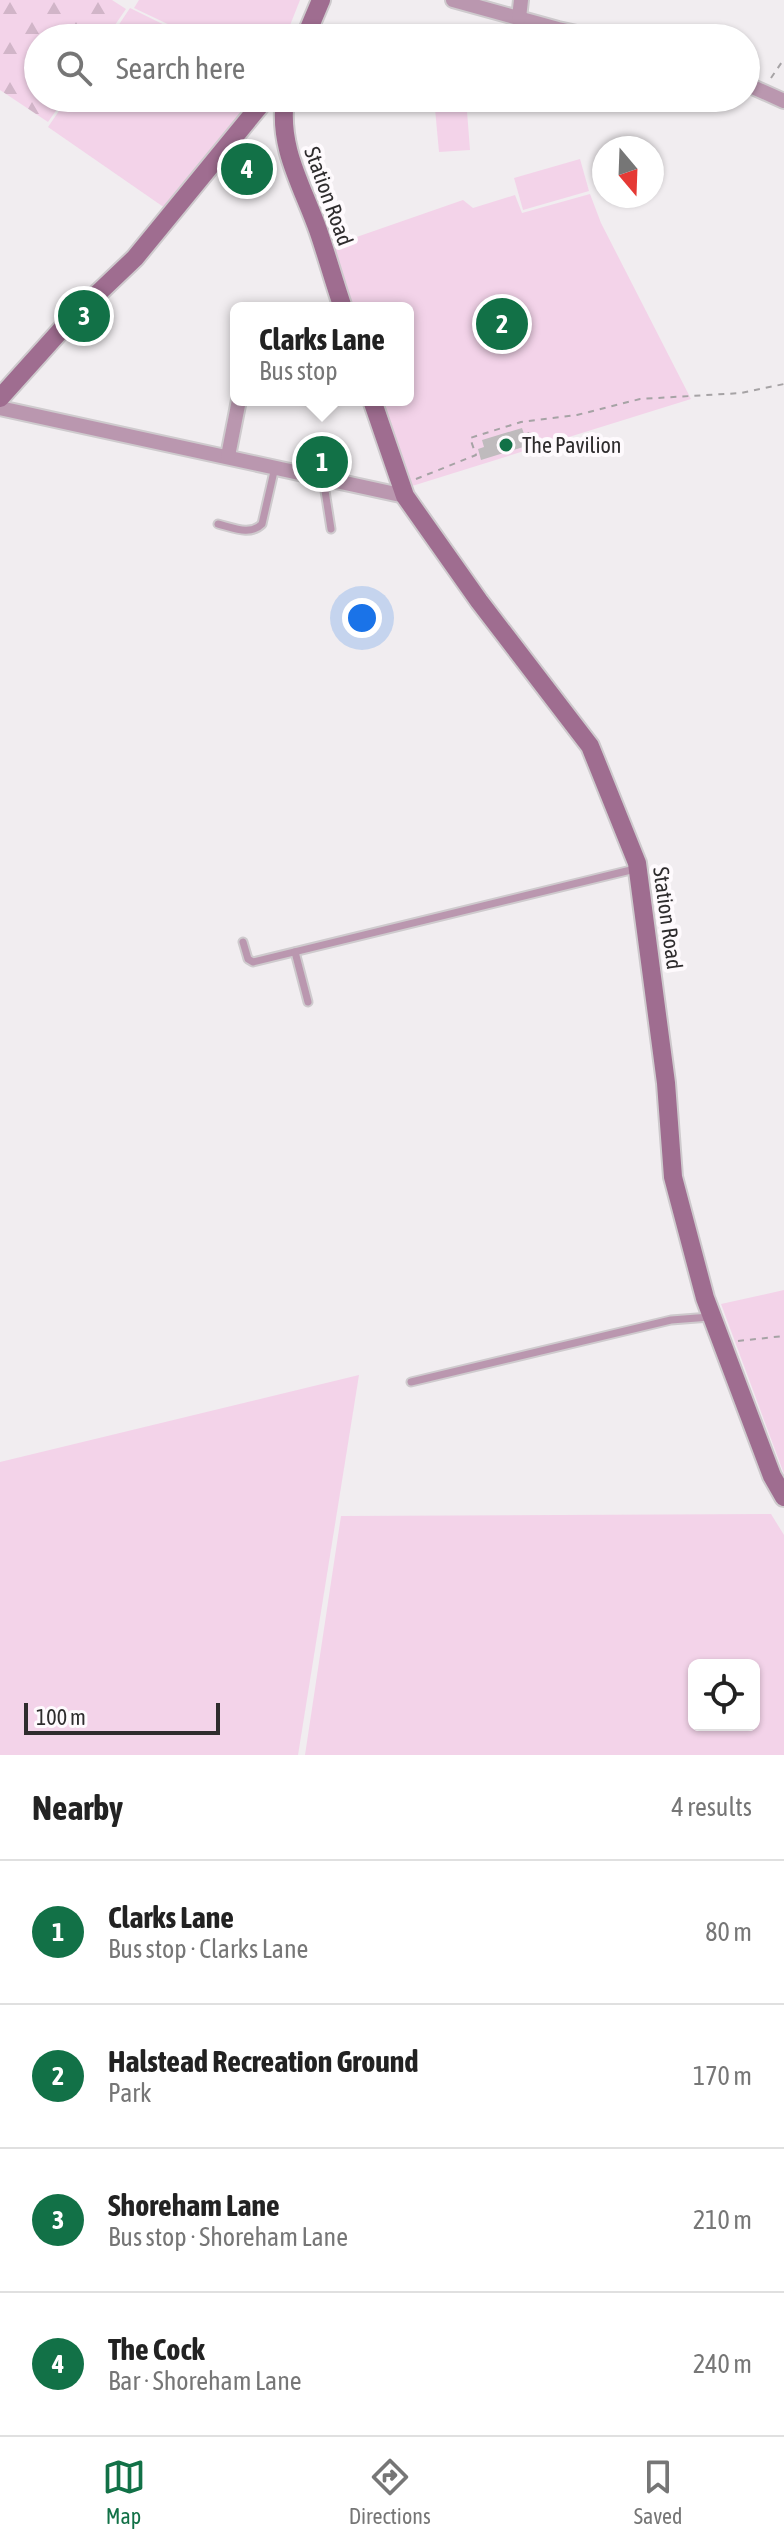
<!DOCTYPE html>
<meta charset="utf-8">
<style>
:root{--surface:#fff;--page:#f6f6f6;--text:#222;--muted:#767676;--line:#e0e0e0;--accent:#127147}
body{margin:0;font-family:"Asap Condensed",sans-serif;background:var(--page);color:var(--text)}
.controls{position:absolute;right:24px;bottom:24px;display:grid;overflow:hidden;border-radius:12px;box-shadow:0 2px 6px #0004}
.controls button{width:72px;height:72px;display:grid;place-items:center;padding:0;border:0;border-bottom:2px solid var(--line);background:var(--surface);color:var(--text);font:40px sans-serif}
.compass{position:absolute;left:592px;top:136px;width:72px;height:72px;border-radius:50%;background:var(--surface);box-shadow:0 2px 6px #0004;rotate:161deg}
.scale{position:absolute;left:24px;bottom:20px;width:196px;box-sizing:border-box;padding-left:8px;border:4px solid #2e2c2d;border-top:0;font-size:22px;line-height:28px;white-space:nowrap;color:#2e2c2d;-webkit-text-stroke:6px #fefafd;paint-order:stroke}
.you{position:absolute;left:362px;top:618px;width:28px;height:28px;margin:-20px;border:6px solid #fff;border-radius:50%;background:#1a73e8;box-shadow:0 0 0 12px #1a73e833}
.badge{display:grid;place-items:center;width:52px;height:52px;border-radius:50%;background:var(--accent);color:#fff;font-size:26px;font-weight:700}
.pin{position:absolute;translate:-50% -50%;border:4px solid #fff;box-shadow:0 2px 8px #0006}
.popup{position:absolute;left:230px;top:302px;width:184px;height:104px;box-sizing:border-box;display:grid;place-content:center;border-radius:12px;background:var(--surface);filter:drop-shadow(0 2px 6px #0005);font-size:26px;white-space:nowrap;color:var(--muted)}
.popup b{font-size:30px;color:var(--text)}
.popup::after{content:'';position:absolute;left:50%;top:100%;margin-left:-16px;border:16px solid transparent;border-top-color:var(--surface)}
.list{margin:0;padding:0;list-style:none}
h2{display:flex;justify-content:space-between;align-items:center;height:104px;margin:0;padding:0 32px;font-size:34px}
h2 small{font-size:26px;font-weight:400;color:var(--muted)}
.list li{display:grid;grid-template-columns:52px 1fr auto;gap:24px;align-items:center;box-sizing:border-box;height:144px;padding:0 32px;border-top:2px solid var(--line)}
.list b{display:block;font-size:30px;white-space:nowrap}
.list p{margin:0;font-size:26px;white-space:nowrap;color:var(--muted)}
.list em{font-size:26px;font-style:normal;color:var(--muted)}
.icon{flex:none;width:44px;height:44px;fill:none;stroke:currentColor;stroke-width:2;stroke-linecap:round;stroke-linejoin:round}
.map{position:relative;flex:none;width:784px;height:1755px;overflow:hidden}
.search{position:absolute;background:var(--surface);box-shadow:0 2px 6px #0004;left:24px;right:24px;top:24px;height:88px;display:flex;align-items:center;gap:20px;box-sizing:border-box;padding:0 28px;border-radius:44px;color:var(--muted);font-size:30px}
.sheet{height:680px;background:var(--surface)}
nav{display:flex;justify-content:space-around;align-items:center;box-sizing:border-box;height:112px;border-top:2px solid var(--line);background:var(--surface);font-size:22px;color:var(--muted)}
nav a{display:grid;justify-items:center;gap:4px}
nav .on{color:var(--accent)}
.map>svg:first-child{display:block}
.green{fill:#f3d3e9;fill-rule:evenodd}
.forest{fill:url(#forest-firs)}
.building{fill:#bfbbbd}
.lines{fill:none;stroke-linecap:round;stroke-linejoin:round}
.lane-casing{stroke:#cecacd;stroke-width:11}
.street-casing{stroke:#cecacd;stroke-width:18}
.secondary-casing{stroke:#cecacd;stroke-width:22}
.path{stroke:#a6a3a5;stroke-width:2;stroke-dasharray:6 6;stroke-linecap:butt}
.lane{stroke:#ba97af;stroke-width:7}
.street{stroke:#ba97af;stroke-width:14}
.secondary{stroke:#9f6d90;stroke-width:18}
.poi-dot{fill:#127147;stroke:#fefafd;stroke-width:3}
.labels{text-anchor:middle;stroke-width:8;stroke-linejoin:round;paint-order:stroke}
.street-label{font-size:22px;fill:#2e2c2d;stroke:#fefafd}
.poi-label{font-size:22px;fill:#2e2c2d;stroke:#fefafd;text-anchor:start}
</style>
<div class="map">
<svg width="784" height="1755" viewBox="0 0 784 1755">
<defs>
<pattern id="forest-firs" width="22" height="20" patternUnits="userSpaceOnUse" patternTransform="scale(2)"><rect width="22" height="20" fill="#f3d3e9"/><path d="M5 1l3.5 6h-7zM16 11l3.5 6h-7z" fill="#d1b5c8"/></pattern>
</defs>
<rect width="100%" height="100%" fill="#f1edf0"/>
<g class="green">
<polygon points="139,0 300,0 285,38 197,38 134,8"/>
<polygon points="130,8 191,38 110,38"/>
<polygon points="68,98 255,98 165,208 48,127"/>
<polygon points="434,98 466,98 470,150 439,152"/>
<polygon points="580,159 589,191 523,210 514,178"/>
<polygon points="590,194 601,223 691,399 409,487 377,400 408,400 408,308 346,308 325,248 463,200 473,208 515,195 522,213"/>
<polygon points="784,1290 784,1474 721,1304"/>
<polygon points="359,1375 298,1755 0,1755 0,1462"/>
<path d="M771 1514 784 1535V1755H305L341 1516ZM694 1665H754V1725H694Z"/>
</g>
<polygon class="forest" points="0,0 112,0 126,9 106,38 38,38 38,98 65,98 48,122 0,90"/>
<polygon class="building" points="522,428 524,434 529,432 533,444 481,460 478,449 484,447 482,440"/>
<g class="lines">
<defs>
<g id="lane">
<polyline points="323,478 331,529"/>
<path d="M218 524C234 528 250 536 262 524L275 467"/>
<polyline points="243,942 248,959 253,962 635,869"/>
<polyline points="295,952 308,1002"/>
<polyline points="411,1382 671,1320 710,1317"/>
</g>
<g id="street">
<polyline points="453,0 558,29 600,38"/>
<polyline points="519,18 521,0"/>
<polyline points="746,84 784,101"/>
<polyline points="0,408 405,496"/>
<polyline points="228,456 239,400"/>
</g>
<g id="secondary">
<polyline points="305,38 321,0"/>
<path d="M285 98C278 148 302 185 318 230 327 256 334 282 343 308"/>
<polyline points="0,398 70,320 135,258 266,98"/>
<polyline points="372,400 405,496 479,601 590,746 637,863 666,1083 673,1177 705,1298 772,1476 784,1497"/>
</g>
</defs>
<use href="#lane" class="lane-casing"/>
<use href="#street" class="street-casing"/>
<use href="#secondary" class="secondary-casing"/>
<g class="path">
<polyline points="771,78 784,59"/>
<polyline points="416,479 476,455 470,438 521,422 577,415 640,399 741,393 784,384"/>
<polyline points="738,1341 784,1336"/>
</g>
<use href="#lane" class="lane"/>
<use href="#street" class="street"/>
<use href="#secondary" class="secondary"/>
</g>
<circle class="poi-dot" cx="506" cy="445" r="8"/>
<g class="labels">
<g class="street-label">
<text transform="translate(329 196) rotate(70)" y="8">Station Road</text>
<text transform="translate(668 918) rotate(82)" y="8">Station Road</text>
</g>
<g class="poi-label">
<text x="522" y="453">The Pavilion</text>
</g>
</g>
</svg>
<div class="controls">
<button><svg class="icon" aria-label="locate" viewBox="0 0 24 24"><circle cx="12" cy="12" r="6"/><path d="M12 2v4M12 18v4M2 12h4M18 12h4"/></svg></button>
</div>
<svg class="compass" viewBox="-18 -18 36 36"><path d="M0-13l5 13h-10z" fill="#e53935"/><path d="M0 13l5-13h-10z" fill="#767676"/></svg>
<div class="scale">100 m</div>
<div class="you"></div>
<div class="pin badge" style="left:322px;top:462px">1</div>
<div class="popup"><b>Clarks Lane</b>Bus stop</div>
<div class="pin badge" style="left:502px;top:324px">2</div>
<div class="pin badge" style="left:84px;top:316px">3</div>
<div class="pin badge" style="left:247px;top:169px">4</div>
<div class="search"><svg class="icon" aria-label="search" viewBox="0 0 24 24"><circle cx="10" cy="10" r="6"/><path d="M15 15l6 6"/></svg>Search here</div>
</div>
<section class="sheet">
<h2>Nearby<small>4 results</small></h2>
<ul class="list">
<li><span class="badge">1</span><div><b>Clarks Lane</b><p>Bus stop · Clarks Lane</p></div><em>80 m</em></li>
<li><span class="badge">2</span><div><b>Halstead Recreation Ground</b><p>Park</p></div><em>170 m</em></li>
<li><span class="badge">3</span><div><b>Shoreham Lane</b><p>Bus stop · Shoreham Lane</p></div><em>210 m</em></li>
<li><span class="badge">4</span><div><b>The Cock</b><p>Bar · Shoreham Lane</p></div><em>240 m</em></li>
</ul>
</section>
<nav>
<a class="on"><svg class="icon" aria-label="map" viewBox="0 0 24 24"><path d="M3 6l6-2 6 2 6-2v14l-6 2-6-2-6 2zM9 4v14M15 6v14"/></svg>Map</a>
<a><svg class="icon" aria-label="directions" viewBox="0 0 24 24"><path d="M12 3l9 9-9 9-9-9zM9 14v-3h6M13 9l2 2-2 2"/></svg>Directions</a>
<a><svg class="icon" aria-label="saved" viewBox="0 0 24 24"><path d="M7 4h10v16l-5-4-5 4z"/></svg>Saved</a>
</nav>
